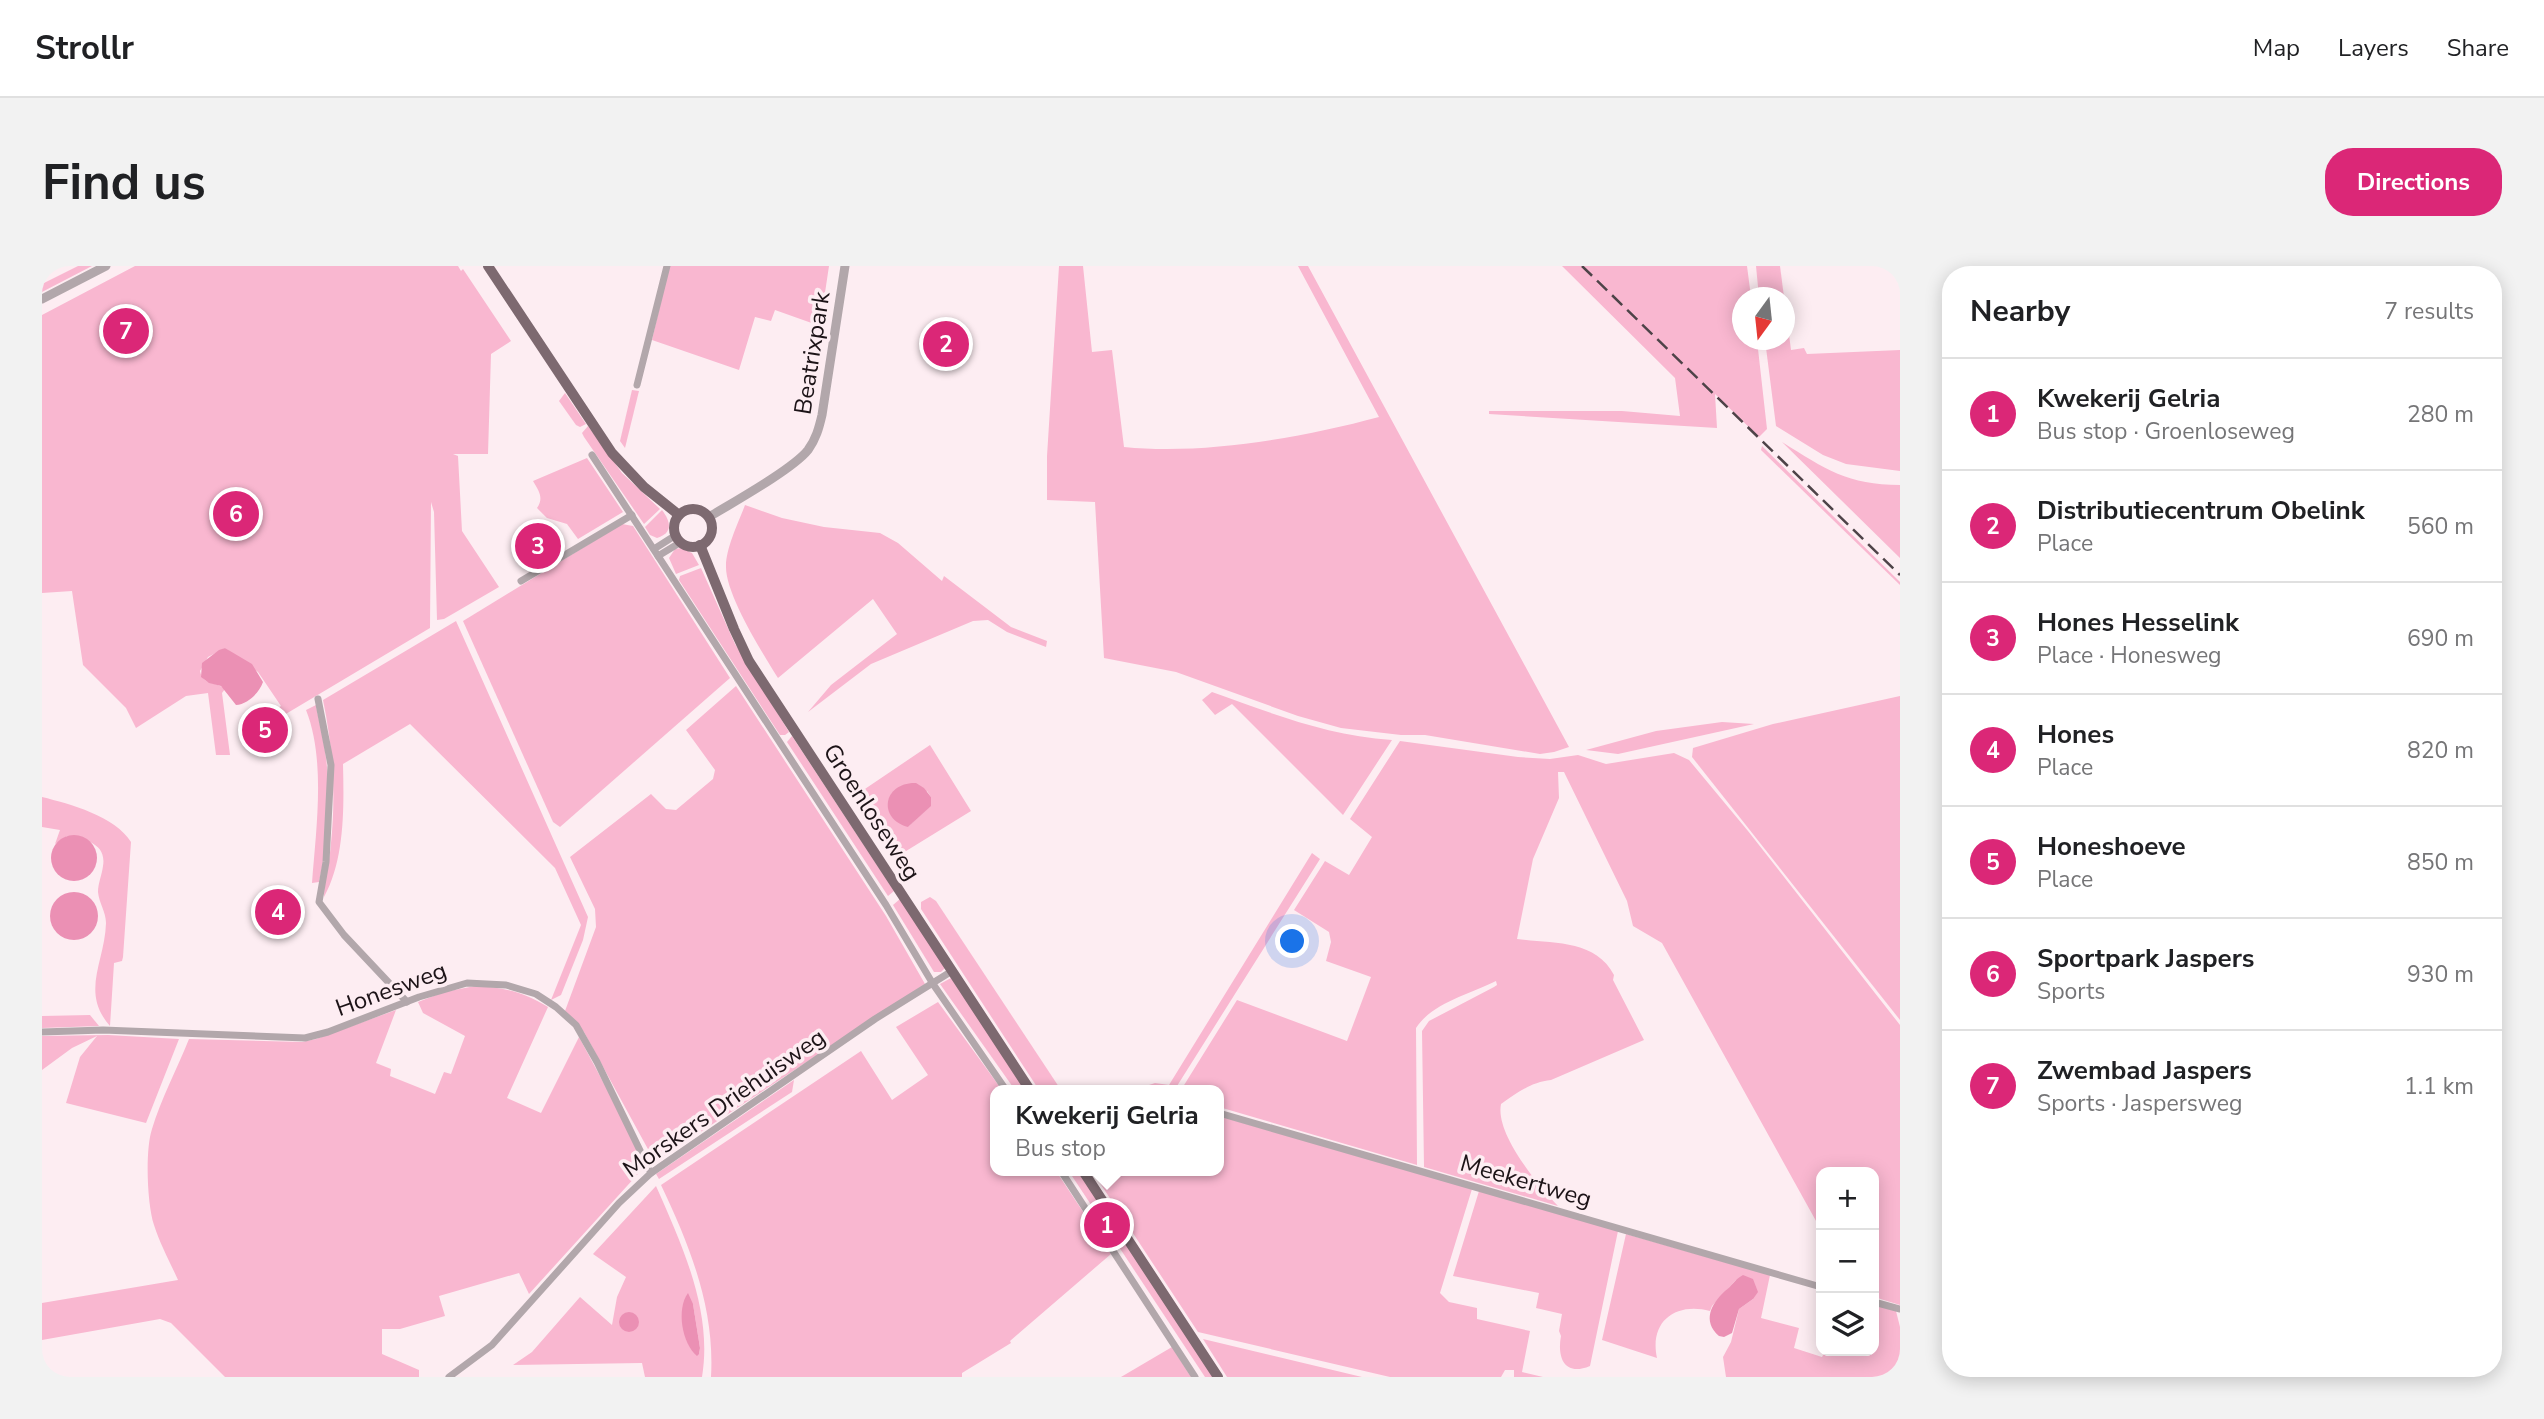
<!DOCTYPE html>
<meta charset="utf-8">
<style>
:root{--surface:#fff;--page:#f2f2f2;--text:#202124;--muted:#757577;--line:#e0e0e0;--accent:#db2777}
body{margin:0;font-family:"Nunito Sans",sans-serif;background:var(--page);color:var(--text)}
.controls{position:absolute;right:21px;bottom:21px;display:grid;overflow:hidden;border-radius:14px;box-shadow:0 4px 18px #0003}
.controls button{width:63px;height:63px;display:grid;place-items:center;padding:0;border:0;border-bottom:2px solid var(--line);background:var(--surface);color:var(--text);font:35px sans-serif}
.compass{position:absolute;left:1690px;top:21px;width:63px;height:63px;border-radius:50%;background:var(--surface);box-shadow:0 4px 18px #0003;rotate:195deg}
.you{position:absolute;left:1251px;top:676px;width:24px;height:24px;margin:-18px;border:5px solid #fff;border-radius:50%;background:#1a73e8;box-shadow:0 0 0 10px #1a73e833}
.badge{display:grid;place-items:center;width:46px;height:46px;border-radius:50%;background:var(--accent);color:#fff;font-size:23px;font-weight:700}
.pin{position:absolute;translate:-50% -50%;border:4px solid #fff;box-shadow:0 2px 7px #0006}
.popup{position:absolute;left:948px;top:819px;width:234px;height:91px;box-sizing:border-box;display:grid;place-content:center;border-radius:14px;background:var(--surface);filter:drop-shadow(0 2px 5px #0005);font-size:23px;white-space:nowrap;color:var(--muted)}
.popup b{font-size:26px;color:var(--text)}
.popup::after{content:'';position:absolute;left:50%;top:100%;margin-left:-14px;border:14px solid transparent;border-top-color:var(--surface)}
.list{margin:0;padding:0;list-style:none}
h2{display:flex;justify-content:space-between;align-items:center;height:91px;margin:0;padding:0 28px;font-size:30px}
h2 small{font-size:23px;font-weight:400;color:var(--muted)}
.list li{display:grid;grid-template-columns:46px 1fr auto;gap:21px;align-items:center;box-sizing:border-box;height:112px;padding:0 28px;border-top:2px solid var(--line)}
.list b{display:block;font-size:26px;white-space:nowrap}
.list p{margin:0;font-size:23px;white-space:nowrap;color:var(--muted)}
.list em{font-size:23px;font-style:normal;color:var(--muted)}
.icon{flex:none;width:38px;height:38px;fill:none;stroke:currentColor;stroke-width:2;stroke-linecap:round;stroke-linejoin:round}
.map{position:relative;flex:none;width:1858px;height:1111px;overflow:hidden;border-radius:28px}
header{display:flex;align-items:center;gap:42px;box-sizing:border-box;height:98px;padding:0 35px;background:var(--surface);border-bottom:2px solid var(--line)}
header strong{font-size:33px}
nav{display:flex;gap:38px;margin-inline-start:auto;font-size:24px}
.intro{display:flex;align-items:center;justify-content:space-between;box-sizing:border-box;height:168px;padding:0 42px}
h1{margin:0;font-size:49px}
.button{padding:18px 32px;border-radius:28px;background:var(--accent);color:#fff;font-size:24px;font-weight:700}
main{display:flex;gap:42px;padding:0 42px}
aside{flex:1;background:var(--surface);border-radius:28px;box-shadow:0 4px 18px #0003}
.map>svg:first-child{display:block}
.green{fill:#f9b7d0;fill-rule:evenodd}
.water{fill:#eb90b4}
.lines{fill:none;stroke-linecap:round;stroke-linejoin:round}
.minor{stroke:#b2a7ab;stroke-width:7}
.tertiary{stroke:#b2a7ab;stroke-width:9}
.primary{stroke:#7d6970;stroke-width:10}
.rail{stroke:#4e4348;stroke-width:2.5;stroke-dasharray:14 7;stroke-linecap:butt}
.labels{text-anchor:middle;stroke-width:7;stroke-linejoin:round;paint-order:stroke}
.street-label{font-size:24px;fill:#1c1317;stroke:#fdedf2}
</style>
<header>
<strong>Strollr</strong>
<nav><a>Map</a><a>Layers</a><a>Share</a></nav>
</header>
<div class="intro"><h1>Find us</h1><a class="button">Directions</a></div>
<main>
<div class="map">
<svg width="1858" height="1111" viewBox="0 0 1858 1111">
<rect width="100%" height="100%" fill="#fdedf2"/>
<g class="green">
<polygon points="36,0 50,0 0,26 0,18"/>
<path d="M93 0H416L419 5 421 3 469 75 449 88 446 188H411L416 190 420 265 457 321 402 353 395 354 392 246 389 236 388 362 232 455 227 447 239 440 216 406 183 382 166 391 158 405C161 420 174 415 183 423L180 427 188 489H174L166 427 144 430 94 462 84 442 41 399 30 325 0 327V49Z"/>
<polygon points="627,0 787,0 778,60 733,44 729,55 713,51 697,104 610,74"/>
<path d="M1017 0H1041L1050 86 1070 84 1082 181C1162 189 1259 172 1337 151L1256 0H1266L1527 481 1512 486 1498 488 1383 469H1359L1299 462 1256 450 1134 406 1062 392 1053 236 1005 234V190Z"/>
<polygon points="1520,0 1705,0 1709,31 1700,32 1700,74 1715,74 1725,163 1717,171 1673,128 1675,162 1447,148 1447,145 1580,145 1638,150 1633,112"/>
<polygon points="1714,0 1738,0 1742,31 1717,31"/>
<polygon points="1743,37 1749,84 1762,82 1765,88 1858,84 1858,205 1804,198 1781,189 1734,160 1723,74 1742,74"/>
<polygon points="590,124 597,125 583,182 578,175"/>
<polygon points="523,127 544,158 538,161 534,159 517,135"/>
<polygon points="546,160 580,207 618,243 602,258 542,171 540,167"/>
<path d="M1740 176C1783 203 1806 219 1858 219V292Z"/>
<polygon points="1720,180 1858,316 1858,319 1719,184"/>
<path d="M545 192 581 246 536 273 525 258 505 252 495 242C502 232 497 225 491 215Z"/>
<path d="M703 239 740 252 782 261 838 267 856 277 900 315 902 310 969 361 1005 375 1004 381 965 366 946 354 931 355 829 398 766 446 789 419 855 368 831 333 736 412C721 388 683 328 684 300 684 282 697 255 703 239Z"/>
<path d="M620 244C629 256 631 267 615 272L608 269 603 261Z"/>
<polygon points="580,258 591,260 688,412 518,561 511,556 421,355"/>
<polygon points="639,282 650,287 657,299 634,308 627,292 633,283"/>
<polygon points="659,302 693,378 747,466 743,469 738,469 637,314 638,310"/>
<path d="M414 355 546 651 541 674 519 729 509 734 539 659 513 602 368 458 301 498C302 541 303 593 282 631 282 613 288 595 289 577 294 528 291 482 281 434Z"/>
<polygon points="694,420 844,650 883,718 613,896 542,766 523,745 554,661 553,643 528,591 609,528 624,543 634,544 671,513 673,504 644,464"/>
<path d="M1170 426C1232 448 1283 469 1350 474L1301 549 1190 438 1173 449 1160 434Z"/>
<polygon points="1858,430 1858,754 1650,491 1651,482 1731,458"/>
<path d="M274 439C277 456 282 474 284 492 289 531 286 577 277 616L270 617C274 564 284 494 264 444Z"/>
<polygon points="1680,456 1712,458 1576,488 1544,484 1614,465"/>
<polygon points="750,470 852,625 846,630 745,476"/>
<path d="M1358 475 1476 491 1508 493 1536 489 1564 498 1632 487 1647 494 1706 565 1858 759V1039L1832 1031V906H1779V964L1620 677 1591 660 1585 635 1522 506H1516L1517 532 1491 593 1475 673C1510 678 1553 673 1572 709L1571 714 1602 774 1509 814C1489 816 1475 827 1459 838 1453 868 1496 919 1516 940L1382 901 1380 765 1387 755 1452 721 1455 719 1454 715C1428 728 1390 737 1374 762L1375 899 1177 841V824H1139L1195 734 1305 775 1329 711 1284 695 1289 676 1287 666 1252 644 1283 595 1307 609 1330 571 1308 553Z"/>
<path d="M888 479 929 545 856 590 814 529ZM885 525 889 531 888 540 866 561Z"/>
<path d="M0 531C28 538 73 550 89 576L81 691 80 695 72 697 68 760C38 726 63 696 64 657 64 646 57 637 56 626 56 617 60 609 61 600 65 577 42 573 25 570L13 578 18 564 0 561Z"/>
<polygon points="1270,587 1278,593 1135,820 1129,824 1092,824 1113,817 1127,819"/>
<polygon points="888,631 894,635 1019,824 997,824 879,643 879,636"/>
<polygon points="858,633 903,702 899,706 892,706 851,639"/>
<polygon points="909,712 985,824 973,824 898,718"/>
<path d="M433 720C461 721 482 726 506 741L465 832 499 847 537 771 605 898 487 1028 477 1007 397 1030 403 1050 358 1063H340V1088L377 1104V1111H183L129 1057 118 1053 0 1074V1037L136 1014C128 996 118 978 112 959 105 938 103 884 110 863 119 833 135 803 147 773L260 776 274 773 354 744 334 797 349 803 348 810 393 828 402 806 409 808 423 770 381 747 376 736 402 726Z"/>
<path d="M896 736 960 824H953V905H1014L1069 988 968 1075 969 1077 920 1107V1111H669C673 1042 648 980 619 919L819 785 850 834 886 809 854 761Z"/>
<polygon points="48,749 57,760 0,762 0,750"/>
<polygon points="66,769 137,773 104,857 24,837 38,791 55,770 30,782 0,804 0,770"/>
<polygon points="752,814 750,826 617,913 614,908"/>
<polygon points="1177,850 1430,923 1398,1027 1407,1036 1435,1042 1435,1053 1488,1065 1480,1106 1501,1111 1472,1111 1472,1104 1463,1104 1459,1111 1348,1111 1156,1066 1050,905 1177,905"/>
<polygon points="1035,905 1039,905 1173,1111 1163,1111 1030,910"/>
<path d="M614 920C640 979 671 1045 660 1111H603L600 1097 471 1099 490 1086 538 1031 570 1059 575 1031 584 1011 551 988ZM651 1038 658 1082 657 1088 641 1063Z"/>
<path d="M1437 925 1576 965 1548 1100C1522 1111 1515 1091 1519 1070L1517 1065 1520 1048 1494 1042 1497 1027 1411 1010Z"/>
<path d="M1584 968 1728 1009 1719 1052 1757 1062 1752 1082 1780 1091 1783 1085H1815L1823 1087 1824 1085H1832V1039L1854 1045 1858 1061V1111H1684L1681 1091 1689 1076 1697 1043 1711 1033 1694 1014 1670 1040 1668 1045C1634 1036 1607 1055 1615 1092L1560 1074Z"/>
<polygon points="1161,1073 1320,1111 1185,1111"/>
<polygon points="1130,1081 1149,1111 1079,1111"/>
</g>
<g class="water">
<path d="M183 382 210 398 221 416C217 427 206 438 194 439L179 420 167 417 159 411 160 397 177 384Z"/>
<path d="M874 517 882 522 889 531V540L866 561C835 553 841 516 874 517Z"/>
<circle cx="32" cy="592" r="23"/>
<circle cx="32" cy="650" r="24"/>
<path d="M1701 1009 1711 1013 1716 1026 1711 1033 1697 1043 1690 1067 1682 1071 1677 1070C1660 1055 1669 1038 1683 1025 1690 1020 1693 1013 1701 1009Z"/>
<path d="M646 1027 651 1038 658 1082 657 1088 655 1090C640 1078 634 1043 646 1027Z"/>
<circle cx="587" cy="1056" r="10"/>
</g>
<g class="lines">
<g class="minor">
<polyline points="595,119 625,0"/>
<polyline points="550,189 844,639 891,718 964,824"/>
<polyline points="612,283 634,269"/>
<polyline points="616,290 639,276"/>
<polyline points="479,315 590,249"/>
<polyline points="276,433 289,499 284,596 277,636 302,669 365,736"/>
<polyline points="0,766 61,764 263,772 286,766 377,731 425,717 464,719 494,728 514,741 534,759 555,796 609,907"/>
<polyline points="1177,847 1779,1021"/>
<polyline points="1019,905 1153,1111"/>
<polyline points="1832,1036 1858,1043"/>
<polyline points="407,1111 450,1079 577,937 609,907 833,753 910,705"/>
</g>
<g class="tertiary">
<polyline points="0,33 64,0"/>
<path d="M667 251C690 237 751 203 766 184 774 173 777 162 780 149L803 0"/>
</g>
<g class="primary">
<polyline points="446,0 570,187 602,221 637,249"/>
<circle cx="651" cy="262" r="19"/>
<polyline points="658,279 692,363 707,395 988,824"/>
<polyline points="1041,905 1176,1111"/>
</g>
<polyline class="rail" points="1540,0 1858,309"/>
</g>
<g class="labels">
<g class="street-label">
<text transform="translate(770 87) rotate(-81)" y="8">Beatrixpark</text>
<text transform="translate(830 546) rotate(57)" y="8">Groenloseweg</text>
<text transform="translate(349 723) rotate(-20)" y="8">Honesweg</text>
<text transform="translate(682 837) rotate(-35)" y="8">Morskers Driehuisweg</text>
<text transform="translate(1484 915) rotate(16)" y="8">Meekertweg</text>
</g>
</g>
</svg>
<div class="controls">
<button>+</button>
<button>−</button>
<button><svg class="icon" aria-label="layers" viewBox="0 0 24 24"><path d="M12 4l9 5-9 5-9-5zM3 14l9 5 9-5"/></svg></button>
</div>
<svg class="compass" viewBox="-18 -18 36 36"><path d="M0-13l5 13h-10z" fill="#e53935"/><path d="M0 13l5-13h-10z" fill="#757577"/></svg>
<div class="you"></div>
<div class="pin badge" style="left:1065px;top:959px">1</div>
<div class="popup"><b>Kwekerij Gelria</b>Bus stop</div>
<div class="pin badge" style="left:904px;top:78px">2</div>
<div class="pin badge" style="left:496px;top:280px">3</div>
<div class="pin badge" style="left:236px;top:646px">4</div>
<div class="pin badge" style="left:223px;top:464px">5</div>
<div class="pin badge" style="left:194px;top:248px">6</div>
<div class="pin badge" style="left:84px;top:65px">7</div>
</div>
<aside>
<h2>Nearby<small>7 results</small></h2>
<ul class="list">
<li><span class="badge">1</span><div><b>Kwekerij Gelria</b><p>Bus stop · Groenloseweg</p></div><em>280 m</em></li>
<li><span class="badge">2</span><div><b>Distributiecentrum Obelink</b><p>Place</p></div><em>560 m</em></li>
<li><span class="badge">3</span><div><b>Hones Hesselink</b><p>Place · Honesweg</p></div><em>690 m</em></li>
<li><span class="badge">4</span><div><b>Hones</b><p>Place</p></div><em>820 m</em></li>
<li><span class="badge">5</span><div><b>Honeshoeve</b><p>Place</p></div><em>850 m</em></li>
<li><span class="badge">6</span><div><b>Sportpark Jaspers</b><p>Sports</p></div><em>930 m</em></li>
<li><span class="badge">7</span><div><b>Zwembad Jaspers</b><p>Sports · Jaspersweg</p></div><em>1.1 km</em></li>
</ul>
</aside>
</main>
